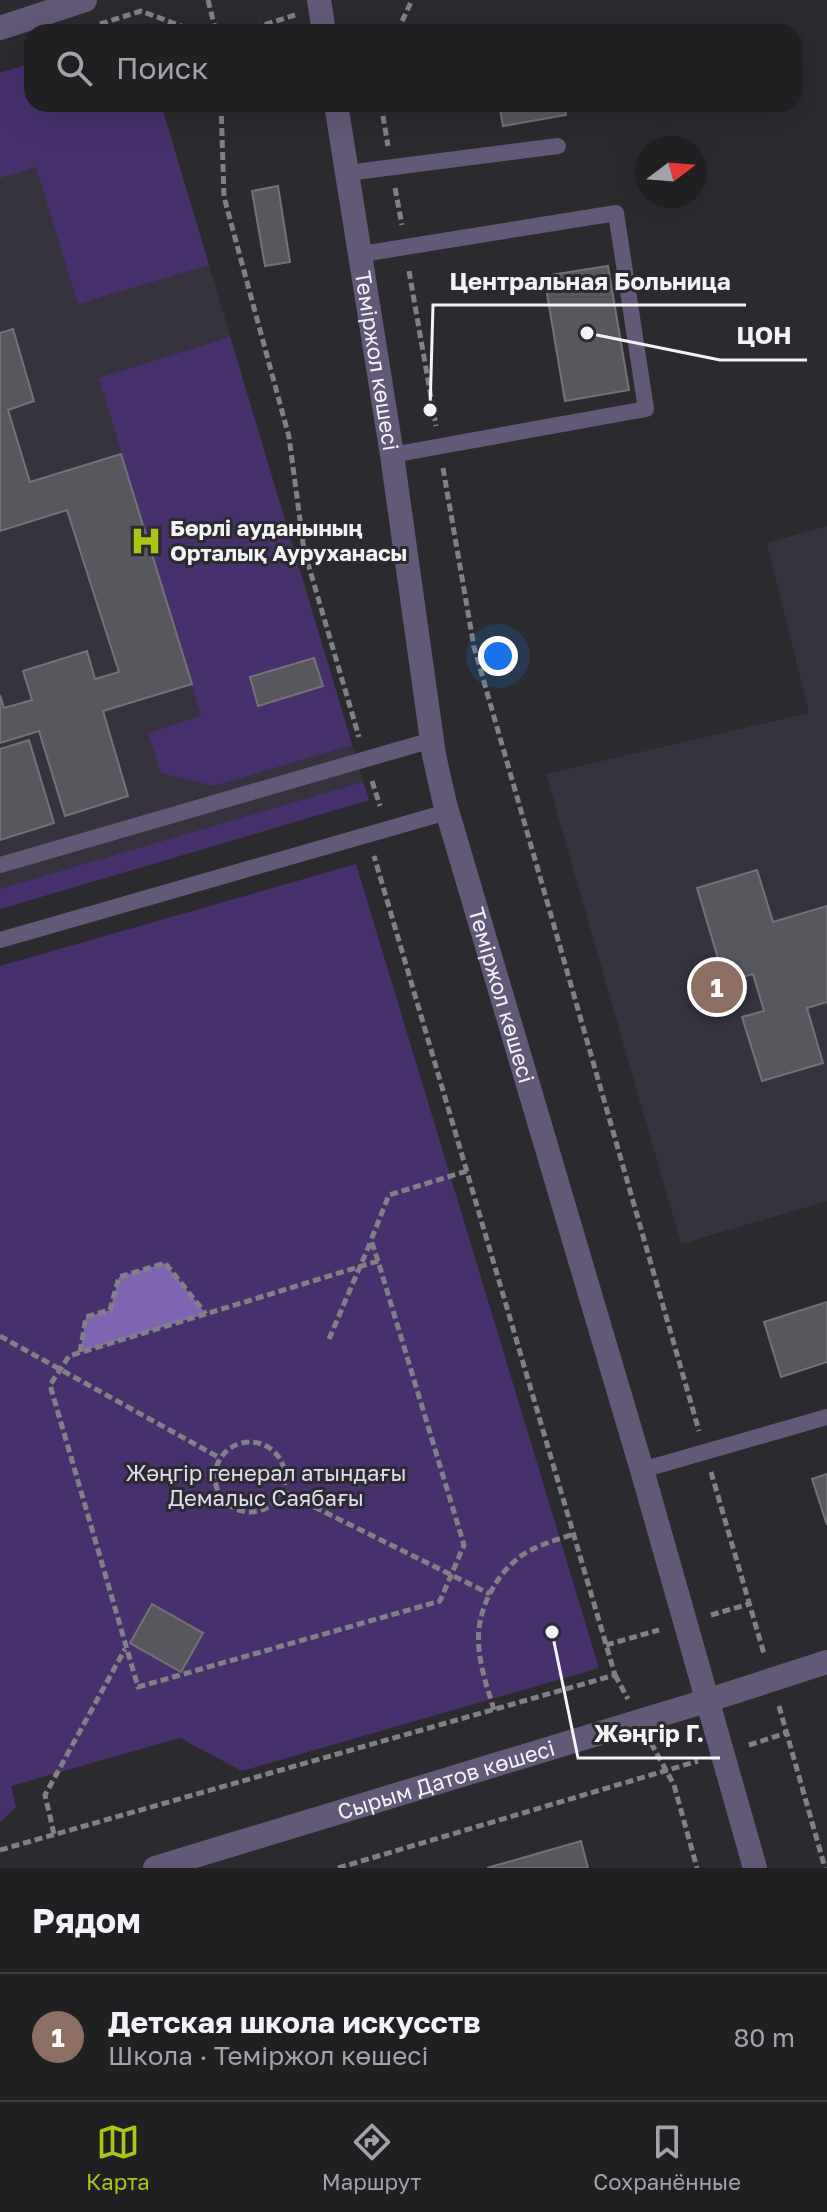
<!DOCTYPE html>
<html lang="ru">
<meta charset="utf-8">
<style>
:root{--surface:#202023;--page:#2d2d30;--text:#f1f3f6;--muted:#a2a3a6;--line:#3d3e41;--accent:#adc60f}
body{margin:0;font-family:"Golos Text",sans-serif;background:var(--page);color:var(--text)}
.compass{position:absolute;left:635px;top:136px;width:72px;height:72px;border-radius:50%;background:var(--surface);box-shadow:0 8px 32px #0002;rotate:74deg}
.you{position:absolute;left:498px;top:656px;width:28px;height:28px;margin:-20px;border:6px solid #fff;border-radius:50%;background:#1a73e8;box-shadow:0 0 0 12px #1a73e833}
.badge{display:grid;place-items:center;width:52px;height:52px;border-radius:50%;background:var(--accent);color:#fff;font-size:26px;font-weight:700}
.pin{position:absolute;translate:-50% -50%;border:4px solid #fff;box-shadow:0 2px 8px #0006}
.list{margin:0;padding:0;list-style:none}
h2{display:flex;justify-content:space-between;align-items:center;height:104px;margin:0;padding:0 32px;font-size:34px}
h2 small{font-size:26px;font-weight:400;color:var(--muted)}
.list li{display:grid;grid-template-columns:52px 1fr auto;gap:24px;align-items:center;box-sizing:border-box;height:128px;padding:0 32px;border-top:2px solid var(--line)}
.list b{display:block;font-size:30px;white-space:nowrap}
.list p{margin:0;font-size:26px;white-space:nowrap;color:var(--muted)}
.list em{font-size:26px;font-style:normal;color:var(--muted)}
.icon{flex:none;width:44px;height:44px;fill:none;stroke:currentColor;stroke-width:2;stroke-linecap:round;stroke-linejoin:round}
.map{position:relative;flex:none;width:827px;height:1868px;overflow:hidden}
.search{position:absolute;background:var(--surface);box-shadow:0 8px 32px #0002;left:24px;right:24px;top:24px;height:88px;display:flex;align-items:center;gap:20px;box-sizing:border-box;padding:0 28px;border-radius:24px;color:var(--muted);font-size:30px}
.sheet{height:232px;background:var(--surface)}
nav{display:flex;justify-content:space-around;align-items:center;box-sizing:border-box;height:112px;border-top:2px solid var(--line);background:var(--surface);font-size:22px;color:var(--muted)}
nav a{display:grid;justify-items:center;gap:4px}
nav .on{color:var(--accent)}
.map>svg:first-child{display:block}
.built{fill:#36333e}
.green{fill:#47316d}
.water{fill:#7f65b0}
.building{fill:#58575d;stroke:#747279;stroke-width:2}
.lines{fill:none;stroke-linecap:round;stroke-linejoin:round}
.path{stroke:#818084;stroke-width:5;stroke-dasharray:8 4;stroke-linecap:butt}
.service{stroke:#625979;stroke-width:16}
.tertiary{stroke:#625979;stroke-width:24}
.labels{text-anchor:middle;stroke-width:6;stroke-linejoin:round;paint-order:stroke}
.street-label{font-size:22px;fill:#f3f2f6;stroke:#2b2a2f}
.poi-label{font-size:22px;font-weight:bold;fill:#f3f2f6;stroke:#2b2a2f;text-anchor:start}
.park-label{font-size:22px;fill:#e2dcf2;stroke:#2b2a2f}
.leader{fill:none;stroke:#f3f2f6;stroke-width:3}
.callout-dot{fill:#f3f2f6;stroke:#2b2a2f;stroke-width:3}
.callout-label{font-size:24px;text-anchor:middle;font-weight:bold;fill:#f3f2f6;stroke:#2b2a2f;stroke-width:6;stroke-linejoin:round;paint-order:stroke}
</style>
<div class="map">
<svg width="827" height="1868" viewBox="0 0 827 1868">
<rect width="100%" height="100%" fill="#2b2a2f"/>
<g class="built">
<polygon points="32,63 32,104 161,104 369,800 0,909 0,73"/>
<polygon points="827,526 827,1201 681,1244 546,774 809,713 767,543"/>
</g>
<g class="green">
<polygon points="32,63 32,104 161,104 209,265 78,304 36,167 0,178 0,73"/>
<polygon points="230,337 352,745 214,786 161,773 148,733 201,716 99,378"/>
<polygon points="363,782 369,800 0,909 0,889"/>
<polygon points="356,864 599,1668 242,1771 180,1738 11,1786 16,1807 0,1822 0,966"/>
</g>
<polygon class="water" points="165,1263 206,1314 80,1352 86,1317 110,1310 119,1277"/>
<g class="building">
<polygon points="499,104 564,104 566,115 503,126"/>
<polygon points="278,186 290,262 265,266 252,191"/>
<polygon points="608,266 629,390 565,401 544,276"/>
<polygon points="13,329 34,401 8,410 30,482 121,454 192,684 103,711 128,796 65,816 39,731 0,743 0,695 4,708 32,700 23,671 87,651 95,679 119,672 67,510 0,531 0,333"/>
<polygon points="314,658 323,686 258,706 250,677"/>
<polygon points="29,740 54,823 0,840 0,749"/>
<polygon points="757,870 773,922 827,906 827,1002 807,1008 823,1063 762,1081 742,1017 764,1011 753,974 725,982 697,888"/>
<polygon points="827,1302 827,1362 781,1377 764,1322"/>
<polygon points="827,1474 827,1525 812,1479"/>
<polygon points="152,1604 203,1633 181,1672 130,1643"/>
<polygon points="581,1841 588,1868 487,1868"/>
</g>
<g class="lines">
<g class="path">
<polyline points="208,0 216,32"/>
<polyline points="100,24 141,11 197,32"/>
<polyline points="242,32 295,15"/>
<polyline points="397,32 412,0"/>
<polyline points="221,104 224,197 289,437 304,550 359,737"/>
<polyline points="381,104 388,146"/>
<polyline points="395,188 402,225"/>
<polyline points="409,271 436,426"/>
<polyline points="443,468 474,647 699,1431"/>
<polyline points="372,781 380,806"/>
<polyline points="378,1261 69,1356 50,1385 138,1687 440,1601 464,1545 378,1261 371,1240 389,1195 467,1171"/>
<polyline points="0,1336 220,1458"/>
<polyline points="329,1339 371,1241"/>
<polyline points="80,1352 86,1317 110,1310 119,1277 165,1263 206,1314"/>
<circle cx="250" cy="1477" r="35"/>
<polyline points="711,1472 764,1654"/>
<polyline points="282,1491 490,1594"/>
<polyline points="711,1615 749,1604"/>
<polyline points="606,1645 659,1630"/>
<polyline points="615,1675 628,1699"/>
<polyline points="779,1706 825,1868"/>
<path d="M494 1710C488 1690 481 1670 479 1649 475 1614 493 1577 521 1556 537 1545 556 1540 574 1534"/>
<polyline points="651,1743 674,1785 697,1868"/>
<polyline points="749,1745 786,1733"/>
<polyline points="54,1834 45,1795 125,1649"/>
<polyline points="0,1850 615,1675 374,856"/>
<polyline points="338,1868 698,1761"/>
</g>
<g class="service">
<polyline points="347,173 558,146"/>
<polyline points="362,254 616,213 646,409 392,455"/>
<polyline points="0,865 432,740"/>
<polyline points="0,940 447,812"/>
<polyline points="642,1470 827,1417"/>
</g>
<g class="tertiary">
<polyline points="319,0 324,32"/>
<polyline points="0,28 85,0"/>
<path id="s1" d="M336 104 392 455 434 755 445 804 642 1470 755 1868"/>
<path id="s2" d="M155 1868 706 1701 827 1662"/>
</g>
</g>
<defs>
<symbol id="hospital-bare" viewBox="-9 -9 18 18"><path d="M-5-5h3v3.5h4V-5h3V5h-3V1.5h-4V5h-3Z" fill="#adc60f" stroke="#2b2a2f" stroke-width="2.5" paint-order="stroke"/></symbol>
</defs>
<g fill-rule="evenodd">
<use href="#hospital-bare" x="124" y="519" width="44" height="44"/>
</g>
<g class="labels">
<g class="street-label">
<text dy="8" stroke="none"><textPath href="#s1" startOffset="260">Теміржол көшесі</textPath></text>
<text dy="8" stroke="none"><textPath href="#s1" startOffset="908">Теміржол көшесі</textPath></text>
<text dy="8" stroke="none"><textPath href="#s2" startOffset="304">Сырым Датов көшесі</textPath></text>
</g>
<g class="poi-label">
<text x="170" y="536">Бөрлі ауданының<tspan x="170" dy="25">Орталық Ауруханасы</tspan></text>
</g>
<g class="park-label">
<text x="266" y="1481">Жәңгір генерал атындағы<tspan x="266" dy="25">Демалыс Саябағы</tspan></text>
</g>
</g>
<path class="leader" d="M430 410L433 305H746M587 333L720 360H807M552 1632L578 1758H720"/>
<g class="callout-dot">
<circle cx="430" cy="410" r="8"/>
<circle cx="587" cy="333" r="8"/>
<circle cx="552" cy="1632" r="8"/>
</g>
<g class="callout-label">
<text x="590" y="290">Центральная Больница</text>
<text x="764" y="344">ЦОН</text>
<text x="649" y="1742">Жәңгір Г.</text>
</g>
</svg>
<svg class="compass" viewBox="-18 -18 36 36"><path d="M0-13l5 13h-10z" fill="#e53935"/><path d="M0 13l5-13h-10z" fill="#a2a3a6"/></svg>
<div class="you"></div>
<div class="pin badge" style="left:717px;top:987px;background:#8d6e63">1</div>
<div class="search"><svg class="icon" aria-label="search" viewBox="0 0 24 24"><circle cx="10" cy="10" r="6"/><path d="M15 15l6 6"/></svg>Поиск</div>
</div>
<section class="sheet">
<h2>Рядом<small></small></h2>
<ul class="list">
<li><span class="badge" style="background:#8d6e63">1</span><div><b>Детская школа искусств</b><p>Школа · Теміржол көшесі</p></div><em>80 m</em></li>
</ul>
</section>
<nav>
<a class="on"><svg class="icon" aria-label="map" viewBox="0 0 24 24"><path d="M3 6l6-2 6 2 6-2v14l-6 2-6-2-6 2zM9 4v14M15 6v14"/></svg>Карта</a>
<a><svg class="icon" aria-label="directions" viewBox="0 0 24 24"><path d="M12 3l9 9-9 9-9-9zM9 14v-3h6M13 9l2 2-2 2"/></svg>Маршрут</a>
<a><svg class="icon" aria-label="saved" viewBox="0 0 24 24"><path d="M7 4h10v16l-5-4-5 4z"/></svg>Сохранённые</a>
</nav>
